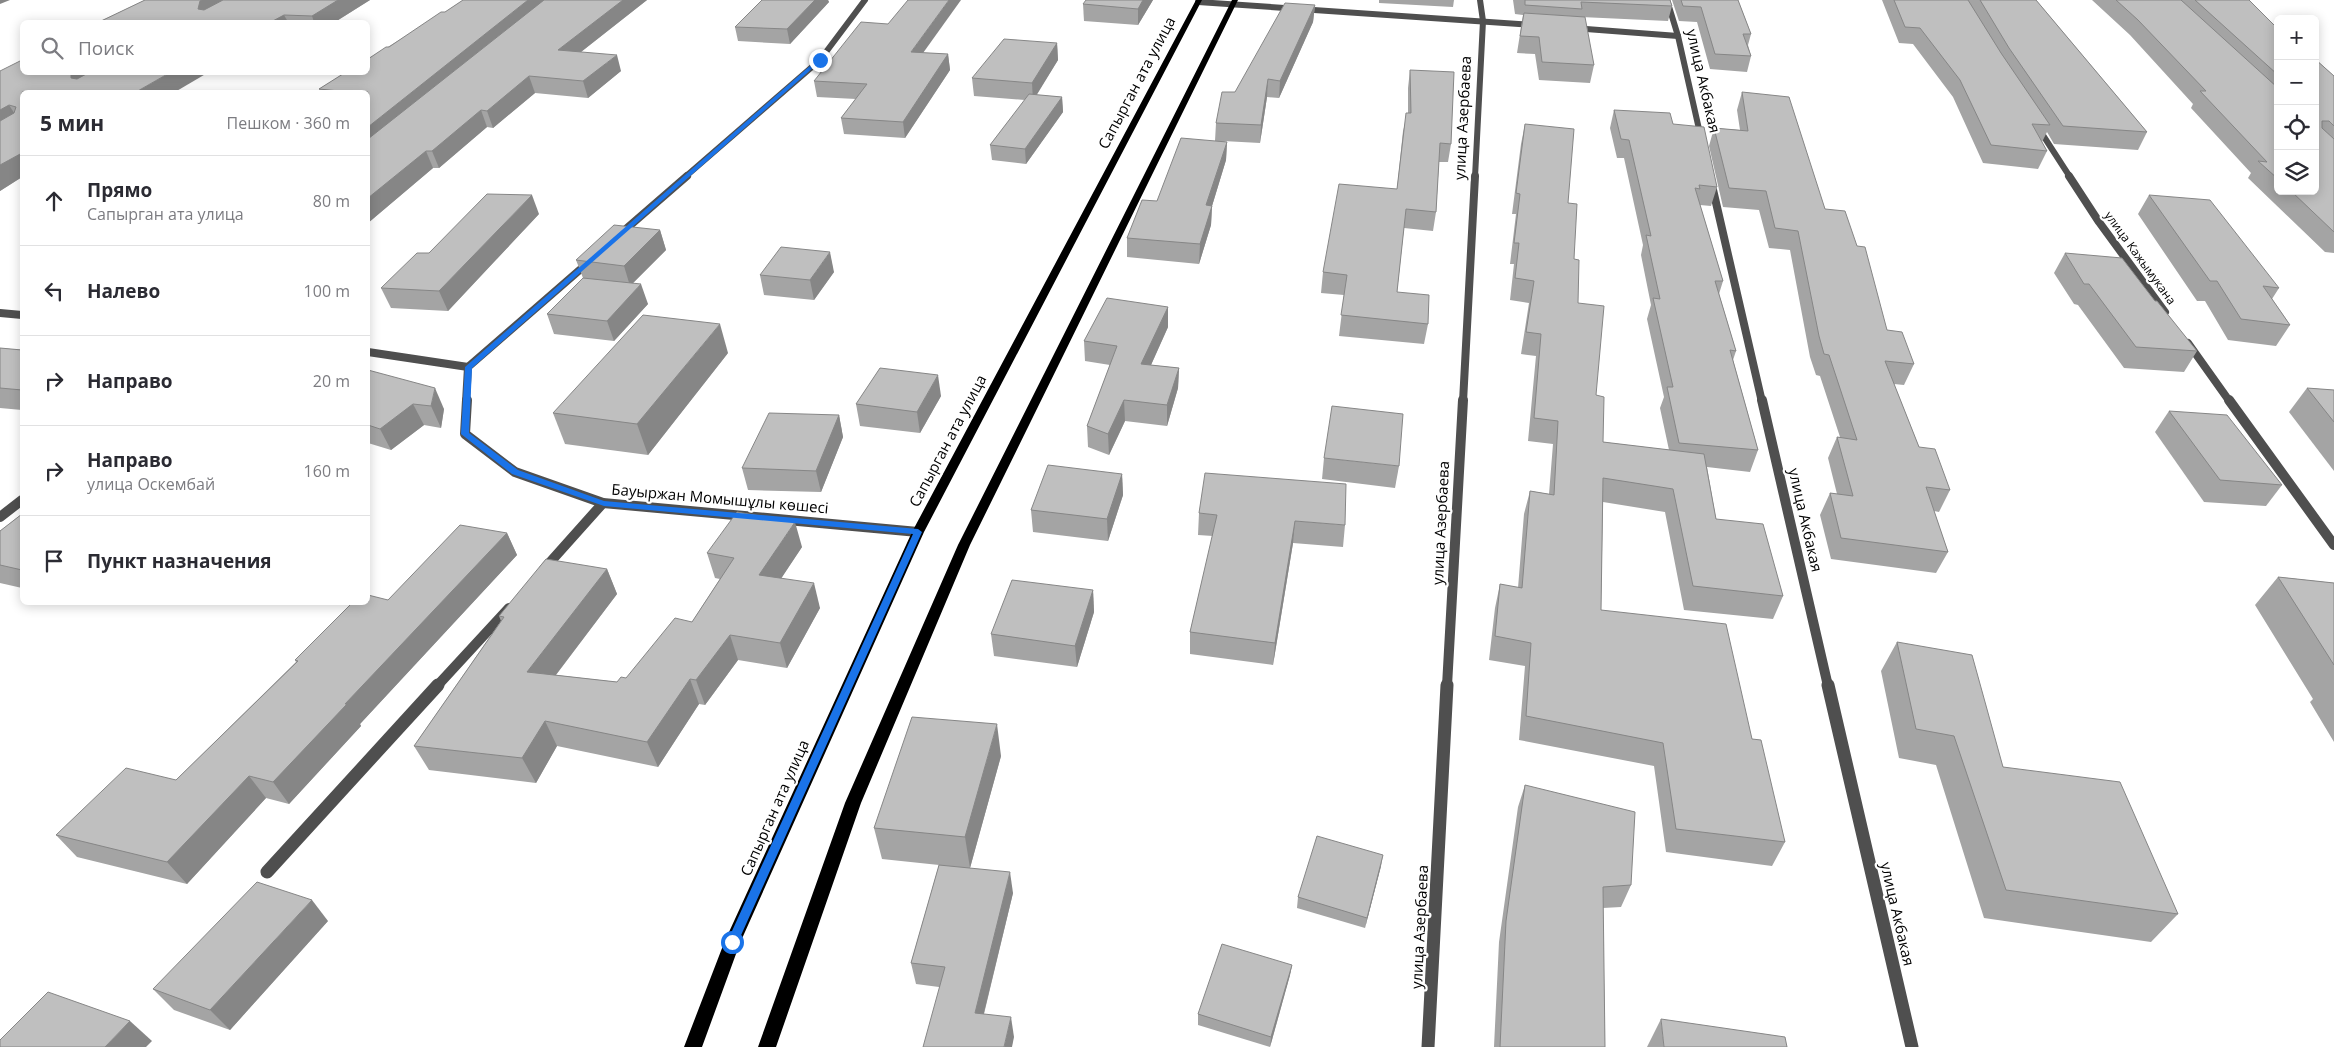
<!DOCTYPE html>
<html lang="ru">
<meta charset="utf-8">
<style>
:root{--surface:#fff;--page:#f2f2f3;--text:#2b2b33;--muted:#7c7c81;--line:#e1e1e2}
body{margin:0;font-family:"Open Sans",sans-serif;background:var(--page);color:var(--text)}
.controls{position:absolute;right:15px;top:15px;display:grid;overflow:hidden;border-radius:8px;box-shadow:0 2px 12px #0003}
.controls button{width:45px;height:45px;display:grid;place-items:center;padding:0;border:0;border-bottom:1px solid var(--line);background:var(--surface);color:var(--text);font:25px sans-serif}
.stop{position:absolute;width:15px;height:15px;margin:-11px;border:4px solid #1a73e8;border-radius:50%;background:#fff}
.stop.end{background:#1a73e8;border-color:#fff;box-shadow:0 1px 5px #0008}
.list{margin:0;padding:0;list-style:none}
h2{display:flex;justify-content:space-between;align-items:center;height:65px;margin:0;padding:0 20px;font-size:21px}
h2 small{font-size:16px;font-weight:400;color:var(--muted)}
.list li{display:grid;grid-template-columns:32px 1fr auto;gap:15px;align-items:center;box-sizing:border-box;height:90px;padding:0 20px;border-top:1px solid var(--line)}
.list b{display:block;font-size:19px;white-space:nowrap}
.list p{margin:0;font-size:16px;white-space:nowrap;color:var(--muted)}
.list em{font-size:16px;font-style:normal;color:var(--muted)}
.icon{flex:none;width:28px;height:28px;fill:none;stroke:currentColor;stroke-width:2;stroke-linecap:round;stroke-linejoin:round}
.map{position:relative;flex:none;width:2334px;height:1047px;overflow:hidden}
.search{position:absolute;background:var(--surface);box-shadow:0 2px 12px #0003;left:20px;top:20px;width:350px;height:55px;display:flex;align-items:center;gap:12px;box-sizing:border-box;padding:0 18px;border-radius:8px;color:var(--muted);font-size:19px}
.panel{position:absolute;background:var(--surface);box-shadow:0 2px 12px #0003;left:20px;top:90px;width:350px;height:515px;border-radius:8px}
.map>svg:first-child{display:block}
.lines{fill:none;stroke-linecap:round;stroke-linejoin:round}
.minor-far3{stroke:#4f4f4f;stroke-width:6}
.minor-far2{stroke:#4f4f4f;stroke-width:8}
.minor-far1{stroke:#4f4f4f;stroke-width:10}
.minor{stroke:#4f4f4f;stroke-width:13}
.tertiary-far1{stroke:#4f4f4f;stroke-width:8}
.tertiary{stroke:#4f4f4f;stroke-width:10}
.primary{fill:#000;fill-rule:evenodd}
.wall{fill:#a4a4a4}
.shaded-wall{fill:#868686}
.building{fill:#bfbfbf;stroke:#868686}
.route{fill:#1a73e8}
.labels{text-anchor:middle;stroke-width:4.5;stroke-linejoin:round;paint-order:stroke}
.far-street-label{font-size:12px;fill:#000;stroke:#fff}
.street-label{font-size:15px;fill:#000;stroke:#fff}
</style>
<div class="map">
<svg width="2334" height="1047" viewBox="0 0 2334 1047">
<rect width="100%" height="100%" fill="#fff"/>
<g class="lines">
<g class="minor-far3">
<polyline points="1667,0 1678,36 1701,138"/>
<polyline points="1198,2 1534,25"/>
<polyline points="1573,28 1678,36"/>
<polyline points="2037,126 2070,177"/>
<polyline points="685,177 820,60 865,0"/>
<polyline points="1475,177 1483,21 1480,0"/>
</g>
<g class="minor-far2">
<polyline points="2069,176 2099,222 2165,312"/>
<polyline points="1711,181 1762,402"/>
<polyline points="619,235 687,176"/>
<polyline points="2188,343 2230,402"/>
<polyline points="468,367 590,261"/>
<polyline points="1463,402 1475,176"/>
</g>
<g class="minor-far1">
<polyline points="1762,400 1828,686"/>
<polyline points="2229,400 2334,545"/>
<polyline points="0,517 22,500"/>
<polyline points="544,569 603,503"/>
<polyline points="437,686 509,608"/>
<polyline points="1447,686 1463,400"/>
</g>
<g class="minor">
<polyline points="1828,685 1912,1047"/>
<polyline points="267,872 438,685"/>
<polyline points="1428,1047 1447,685"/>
</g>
<g class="tertiary-far1">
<polyline points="0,313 22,315"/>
<polyline points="368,352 468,367 466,402"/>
</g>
<polyline class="tertiary" points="467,400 465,434 515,472 603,503 918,532"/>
<g class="primary">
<polygon points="1196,0 1202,0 924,532 740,943 702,1047 684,1047 724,943 912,532"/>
<polygon points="1232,0 1238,0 970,545 861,803 776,1047 758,1047 845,803 958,545"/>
</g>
</g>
<g class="wall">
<polygon points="145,0 370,0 335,22 99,22"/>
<polygon points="463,0 647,0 581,52 621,71 588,98 535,93 493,128 487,127 439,168 433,168 368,223 368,92 321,92 319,89 445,12"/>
<polygon points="762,0 828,0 829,2 790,44 738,41 735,27"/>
<polygon points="1153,0 1138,25 1084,21 1083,4"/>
<polygon points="1379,0 1454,0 1453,7 1379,3"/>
<polygon points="1513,0 1670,0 1672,6 1668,21 1581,17 1594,65 1590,83 1539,80 1535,54 1517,53 1523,15 1515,14"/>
<polygon points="1672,0 1738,0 1751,34 1748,45 1751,56 1747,72 1710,69 1697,22 1679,21"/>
<polygon points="1882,0 2036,0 2147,132 2138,150 2054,144 2047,132 2042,142 2047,151 2038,169 1983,163 1953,97 1913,44 1899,43"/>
<polygon points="2092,0 2249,0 2278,29 2278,191 2315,191 2315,59 2334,76 2334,253 2325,252 2248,178 2251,173 2191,108 2193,104 2130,35"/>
<polygon points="1315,5 1313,22 1279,98 1267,97 1260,143 1223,141 1227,142 1226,160 1212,206 1211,225 1199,264 1127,257 1127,238 1157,201 1215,141 1216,123 1235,92"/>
<polygon points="1057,43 1058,60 1036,95 1062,97 1063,112 1026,164 992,160 990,145 1025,100 974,96 972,78"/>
<polygon points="924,53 948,54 950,70 905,138 844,134 841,118 856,99 817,97 814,81"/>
<polygon points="1410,70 1451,144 1448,162 1439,162 1436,212 1433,231 1404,228 1397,292 1428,324 1424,344 1339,336 1344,295 1321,293 1323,272 1397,189 1403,131 1408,113 1408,88"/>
<polygon points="0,71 22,92 22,177 0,191"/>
<polygon points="1742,92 1825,209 1887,330 1914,364 1904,385 1894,384 1919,447 1950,490 1939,512 1934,511 1948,552 1936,573 1831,559 1820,515 1830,493 1837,494 1828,458 1837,437 1840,437 1820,376 1816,375 1810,357 1790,250 1769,248 1759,210 1723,207 1709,146 1714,128 1740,130 1737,110"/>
<polygon points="1614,110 1673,124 1717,187 1711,206 1700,205 1723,281 1719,294 1736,351 1733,360 1758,450 1750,472 1707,467 1716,519 1783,596 1773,619 1684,610 1665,512 1603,502 1601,610 1752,739 1785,842 1772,866 1666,852 1654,766 1519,740 1525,666 1489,660 1495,608 1500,584 1518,588 1524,514 1530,491 1549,494 1553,444 1528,441 1536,356 1521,354 1529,303 1510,300 1514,264 1510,264 1516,214 1512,214 1521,144 1525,124 1568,203 1578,303 1596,395 1603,442 1669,450 1660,408 1664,397 1647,319 1651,305 1641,255 1643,245 1624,158 1617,158 1610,128"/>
<polygon points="2149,195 2279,288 2272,299 2290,325 2276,346 2228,340 2205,301 2197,301 2138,214"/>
<polygon points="539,214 448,311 391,308 381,288 429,253"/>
<polygon points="660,230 666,250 633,283 648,304 614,341 554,334 547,314 583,278 576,260"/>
<polygon points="2065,253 2155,301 2197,351 2184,372 2124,368 2078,305 2074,304 2054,273"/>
<polygon points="834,272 814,300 764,295 760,275"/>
<polygon points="1168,307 1168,327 1151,365 1179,368 1178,388 1167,426 1125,421 1109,455 1088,447 1087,426 1110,365 1085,361 1084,341"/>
<polygon points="0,348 22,350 22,410 0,408"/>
<polygon points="728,353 648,455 565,444 553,413"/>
<polygon points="368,370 444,409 441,428 424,425 391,450 368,443"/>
<polygon points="2307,388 2334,390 2334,471 2289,412"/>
<polygon points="941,396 920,433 860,426 856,404"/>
<polygon points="2169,411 2282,485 2266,506 2204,502 2155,432"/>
<polygon points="839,415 843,437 821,492 748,490 742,468"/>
<polygon points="1324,458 1399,466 1395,488 1322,479"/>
<polygon points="1122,474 1123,495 1108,541 1033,532 1031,510"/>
<polygon points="1199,513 1345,525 1343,547 1293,543 1273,665 1190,654 1190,632 1213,536 1198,535"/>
<polygon points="22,514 22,588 0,583 0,531"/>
<polygon points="507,533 517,555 360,724 361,726 289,804 266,798 187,884 77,857 56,835 176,780 296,662 295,660 388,600"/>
<polygon points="802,547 781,578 820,608 787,668 738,660 705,705 699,704 658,767 557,746 536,783 429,770 414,746 501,621 499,616 607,569 617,594 556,675 617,682 626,678 692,622 720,579 715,578 707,553"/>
<polygon points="2278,577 2334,583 2334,742 2310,702 2313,699 2255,605"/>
<polygon points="1093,590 1094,612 1077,667 994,656 991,634"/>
<polygon points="1897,642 2003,767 2178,914 2151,942 1984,918 1936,765 1899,758 1881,671"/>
<polygon points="1001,756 970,868 1013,893 984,1014 1014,1037 939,987 916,984 911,963 939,865 882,859 874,828"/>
<polygon points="1525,785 1631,885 1621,907 1603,908 1605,1047 1494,1047 1499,942 1518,807"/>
<polygon points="1381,866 1365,928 1297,908 1298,897"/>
<polygon points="328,921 230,1030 174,1010 153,989"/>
<polygon points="1292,965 1290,975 1270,1047 1198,1025 1198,1014"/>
<polygon points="1661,1019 1664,1047 1647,1047"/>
</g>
<g class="shaded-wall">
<polygon points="0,0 10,0 0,4"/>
<polygon points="202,0 240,0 206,22 198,9 200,1"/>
<polygon points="338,0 370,0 335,22 314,22 312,16"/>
<polygon points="528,0 552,0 368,150 368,127"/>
<polygon points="623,0 647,0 563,66 558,50"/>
<polygon points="815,0 828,0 829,2 790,44 787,29"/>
<polygon points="949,0 961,0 913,67 911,52"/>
<polygon points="1143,0 1153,0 1138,25 1138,9"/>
<polygon points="1315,5 1313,22 1279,98 1280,81"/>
<polygon points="284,15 288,22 271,22"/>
<polygon points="1057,43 1058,60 1033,101 1032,83"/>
<polygon points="948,54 950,70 905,138 903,122"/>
<polygon points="617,55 621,71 588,98 583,81"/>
<polygon points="71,72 110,72 81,92 71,78"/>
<polygon points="171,72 209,72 175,92 136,92"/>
<polygon points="529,76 535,93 493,128 487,111"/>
<polygon points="1268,79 1267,97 1260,143 1261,125"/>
<polygon points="1062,97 1063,112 1026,164 1025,149"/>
<polygon points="9,105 20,122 0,135 0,110"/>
<polygon points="481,110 487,127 439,168 432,151"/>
<polygon points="1227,142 1226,160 1212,206 1211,225 1199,264 1200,244 1206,205"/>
<polygon points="426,151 433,168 368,223 368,198"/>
<polygon points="22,153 22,177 0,191 0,165"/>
<polygon points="532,195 539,214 448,311 439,291"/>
<polygon points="660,230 666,250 630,286 624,266"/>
<polygon points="830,252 834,272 814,300 810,280"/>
<polygon points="641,284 648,304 614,341 607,321"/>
<polygon points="1168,307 1168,327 1142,385 1141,364"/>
<polygon points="720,324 728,353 648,455 637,424"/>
<polygon points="1179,368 1178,388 1167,426 1167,405"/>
<polygon points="938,375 941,396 920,433 917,412"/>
<polygon points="435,388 444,409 441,428 431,406"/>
<polygon points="1124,400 1125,421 1109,455 1108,434"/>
<polygon points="413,404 424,425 391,450 380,429"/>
<polygon points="839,415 843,437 821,492 816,471"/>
<polygon points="1122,474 1123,495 1108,541 1107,519"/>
<polygon points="1295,521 1293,543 1273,665 1275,643"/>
<polygon points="795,522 802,547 767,600 759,575"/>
<polygon points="507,533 517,555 360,724 361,726 289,804 273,782 345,704"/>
<polygon points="607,569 617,594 539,697 527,672"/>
<polygon points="814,583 820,608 787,668 780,643"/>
<polygon points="1093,590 1094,612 1077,667 1075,646"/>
<polygon points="730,635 738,660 705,705 696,680"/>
<polygon points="690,679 699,704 658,767 647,742"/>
<polygon points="545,721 557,746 536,783 522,758"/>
<polygon points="997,724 1001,756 970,868 965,837"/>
<polygon points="249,776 266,798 187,884 167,862"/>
<polygon points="1383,855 1381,866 1365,928 1367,918"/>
<polygon points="1010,872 1013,893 979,1033 975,1013"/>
<polygon points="312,900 328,921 230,1030 210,1010"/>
<polygon points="1292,965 1290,975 1270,1047 1271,1037"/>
<polygon points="1011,1017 1014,1037 1012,1047 1004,1047"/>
<polygon points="130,1021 152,1041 146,1047 105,1047"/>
</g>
<g class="building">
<polygon points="145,0 202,0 200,1 198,9 204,10 223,0 338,0 312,16 284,15 271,22 99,22"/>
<polygon points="463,0 528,0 368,127 368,92 336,92 339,91 319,89 346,72 368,72 368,59 386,47 389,47 441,12 445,12"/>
<polygon points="544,0 623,0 558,50 617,55 583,81 529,76 487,111 481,110 432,151 426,151 368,198 368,139"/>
<polygon points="762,0 815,0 787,29 735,27"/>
<polygon points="908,0 949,0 911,52 948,54 903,122 841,118 867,84 814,81 861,22 888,24"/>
<polygon points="1086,0 1143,0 1138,9 1083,4"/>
<polygon points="1525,0 1670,0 1672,6 1581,2 1582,9 1525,5"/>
<polygon points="1681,0 1738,0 1751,34 1743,34 1751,56 1715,54 1701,7 1683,6"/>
<polygon points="1894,0 1968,0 2001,53 2050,125 2032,124 2047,151 1991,145 1960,80 1920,28 1905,27"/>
<polygon points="1980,0 2036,0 2147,132 2063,126 2009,48"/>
<polygon points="2116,0 2181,0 2278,88 2278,179 2258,161 2267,162 2200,91 2206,91 2138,20"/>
<polygon points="2195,0 2249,0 2278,29 2278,75"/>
<polygon points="1285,3 1315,5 1280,81 1268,79 1261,125 1216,123 1222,92 1235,92"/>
<polygon points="1524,13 1585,17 1594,65 1542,62 1539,37 1520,36"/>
<polygon points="1004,39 1057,43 1032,83 972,78"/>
<polygon points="2315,59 2334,76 2334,126 2329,121 2322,121 2322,128 2334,139 2334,232 2291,191 2315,191"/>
<polygon points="22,60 22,72 71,72 71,78 77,79 90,72 171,72 136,92 22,92 22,153 0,165 0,121 14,113 16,107 9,105 0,110 0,71"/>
<polygon points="1410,70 1454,72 1451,144 1440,143 1436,212 1406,209 1397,292 1429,295 1428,324 1341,315 1347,275 1323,272 1339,184 1397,189 1406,113 1411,113"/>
<polygon points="1742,92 1789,97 1825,209 1845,211 1857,246 1865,247 1887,330 1902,332 1914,364 1885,361 1919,447 1935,449 1950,490 1926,487 1948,552 1841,538 1830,493 1853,496 1837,437 1857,440 1829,355 1824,354 1819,336 1798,231 1775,228 1766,191 1729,188 1714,128 1748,131"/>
<polygon points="1029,94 1062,97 1025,149 990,145"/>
<polygon points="1614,110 1670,113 1673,124 1704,127 1717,187 1699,185 1700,189 1695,188 1723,281 1715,281 1736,351 1730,350 1758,450 1679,443 1667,387 1673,387 1653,298 1660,299 1646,235 1651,236 1629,140 1621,139"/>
<polygon points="1525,124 1574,129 1568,203 1577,204 1574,259 1579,260 1578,303 1604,306 1596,395 1604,397 1603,442 1704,454 1716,519 1763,524 1783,596 1693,586 1673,489 1603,478 1601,610 1726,624 1752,739 1761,740 1785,842 1676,829 1663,743 1526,716 1531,643 1495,636 1500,584 1522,588 1530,491 1554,495 1558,421 1534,418 1541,334 1526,332 1534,281 1515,278 1519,243 1514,243 1520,194 1516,193"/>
<polygon points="1181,138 1227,142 1206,205 1212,206 1200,244 1127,238 1142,200 1157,201"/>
<polygon points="487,194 532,195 439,291 381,288 417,253 429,253"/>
<polygon points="2149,195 2210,200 2279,288 2263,286 2290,325 2241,319 2217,281 2210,281"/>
<polygon points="614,225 660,230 624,266 576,260"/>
<polygon points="781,247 830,252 810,280 760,275"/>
<polygon points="2065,253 2122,258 2155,301 2157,301 2197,351 2136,347 2089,284 2084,284"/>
<polygon points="583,278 641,284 607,321 547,314"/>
<polygon points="1107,298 1168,307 1141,364 1179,368 1167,405 1124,400 1108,434 1087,426 1117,346 1084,341"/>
<polygon points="643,315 720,324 637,424 553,413"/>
<polygon points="0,348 22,350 22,390 0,388"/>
<polygon points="880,368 938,375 917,412 856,404"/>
<polygon points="368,370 435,388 431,406 413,404 380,429 368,425"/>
<polygon points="2307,388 2334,390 2334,422"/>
<polygon points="1332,406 1403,414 1399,466 1324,458"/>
<polygon points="2169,411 2227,415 2282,485 2220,480"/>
<polygon points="769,413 839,415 816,471 742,468"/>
<polygon points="1048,465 1122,474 1107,519 1031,510"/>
<polygon points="1205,473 1346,484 1345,525 1295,521 1275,643 1190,632 1217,515 1199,513"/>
<polygon points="737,512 795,522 759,575 814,583 780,643 730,635 696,680 690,679 647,742 545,721 522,758 414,746 504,617 499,616 546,559 607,569 527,672 617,682 621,677 626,678 675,618 692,622 734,558 707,553"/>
<polygon points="22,514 22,570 0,565 0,531"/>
<polygon points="460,525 507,533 345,704 347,704 273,782 249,776 167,862 56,835 126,768 176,780 298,661 295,660 353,602 368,602 368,595 388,600"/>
<polygon points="2278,577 2334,583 2334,665"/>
<polygon points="1012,580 1093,590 1075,646 991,634"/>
<polygon points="1897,642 1972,655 2003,767 2120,782 2178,914 2006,890 1954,736 1916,729"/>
<polygon points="912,717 997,724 965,837 874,828"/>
<polygon points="1525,785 1635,812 1631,885 1603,887 1605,1047 1500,1047 1506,921"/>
<polygon points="1317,836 1383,855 1367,918 1298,897"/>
<polygon points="939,865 1010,872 975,1013 1011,1017 1004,1047 923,1047 945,967 911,963"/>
<polygon points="257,882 312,900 210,1010 153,989"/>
<polygon points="1222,944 1292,965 1271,1037 1198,1014"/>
<polygon points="48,992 130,1021 105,1047 0,1047 0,1040"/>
<polygon points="1661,1019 1785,1037 1787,1047 1664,1047"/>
</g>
<polygon class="route" points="818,59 822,60 472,368 469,433 518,470 604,501 918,529 922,532 738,942 732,947 727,942 913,534 604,506 512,474 461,434 465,367"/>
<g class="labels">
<g class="far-street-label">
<text transform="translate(2140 258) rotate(54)" y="4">улица Кажымукана</text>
</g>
<g class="street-label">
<text transform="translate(1703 81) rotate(77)" y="5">улица Акбакая</text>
<text transform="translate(1137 83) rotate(-62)" y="5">Сапырган ата улица</text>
<text transform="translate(1463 118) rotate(-87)" y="5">улица Азербаева</text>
<text transform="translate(948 441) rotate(-62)" y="5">Сапырган ата улица</text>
<text transform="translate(720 499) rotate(5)" y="5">Бауыржан Момышұлы көшесі</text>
<text transform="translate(1805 520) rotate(77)" y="5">улица Акбакая</text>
<text transform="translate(1441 523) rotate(-87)" y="5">улица Азербаева</text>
<text transform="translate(775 808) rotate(-66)" y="5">Сапырган ата улица</text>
<text transform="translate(1897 914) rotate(77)" y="5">улица Акбакая</text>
<text transform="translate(1420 927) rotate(-87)" y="5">улица Азербаева</text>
</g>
</g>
</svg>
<div class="controls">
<button>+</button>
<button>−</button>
<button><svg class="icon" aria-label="locate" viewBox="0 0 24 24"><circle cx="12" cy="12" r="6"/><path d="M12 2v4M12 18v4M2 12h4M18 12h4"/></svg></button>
<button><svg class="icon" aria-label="layers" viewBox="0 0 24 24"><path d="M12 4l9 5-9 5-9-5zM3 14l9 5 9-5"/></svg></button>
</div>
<div class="stop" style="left:732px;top:942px"></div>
<div class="stop end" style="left:820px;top:60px"></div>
<div class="search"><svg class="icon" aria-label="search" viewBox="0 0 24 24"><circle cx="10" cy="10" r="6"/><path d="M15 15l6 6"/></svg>Поиск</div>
<section class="panel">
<h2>5 мин<small>Пешком · 360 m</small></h2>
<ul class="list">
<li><svg class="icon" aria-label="ahead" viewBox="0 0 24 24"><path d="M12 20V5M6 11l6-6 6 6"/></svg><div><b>Прямо</b><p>Сапырган ата улица</p></div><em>80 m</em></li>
<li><svg class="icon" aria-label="left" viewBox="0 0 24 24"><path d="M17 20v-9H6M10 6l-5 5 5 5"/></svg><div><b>Налево</b></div><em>100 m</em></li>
<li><svg class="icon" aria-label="right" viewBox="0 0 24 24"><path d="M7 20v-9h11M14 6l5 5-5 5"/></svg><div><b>Направо</b></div><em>20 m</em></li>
<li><svg class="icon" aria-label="right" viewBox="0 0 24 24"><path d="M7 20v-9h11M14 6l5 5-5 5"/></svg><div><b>Направо</b><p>улица Оскембай</p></div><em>160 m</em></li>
<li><svg class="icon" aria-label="arrive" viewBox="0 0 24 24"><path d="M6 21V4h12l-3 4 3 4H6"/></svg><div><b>Пункт назначения</b></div></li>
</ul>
</section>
</div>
